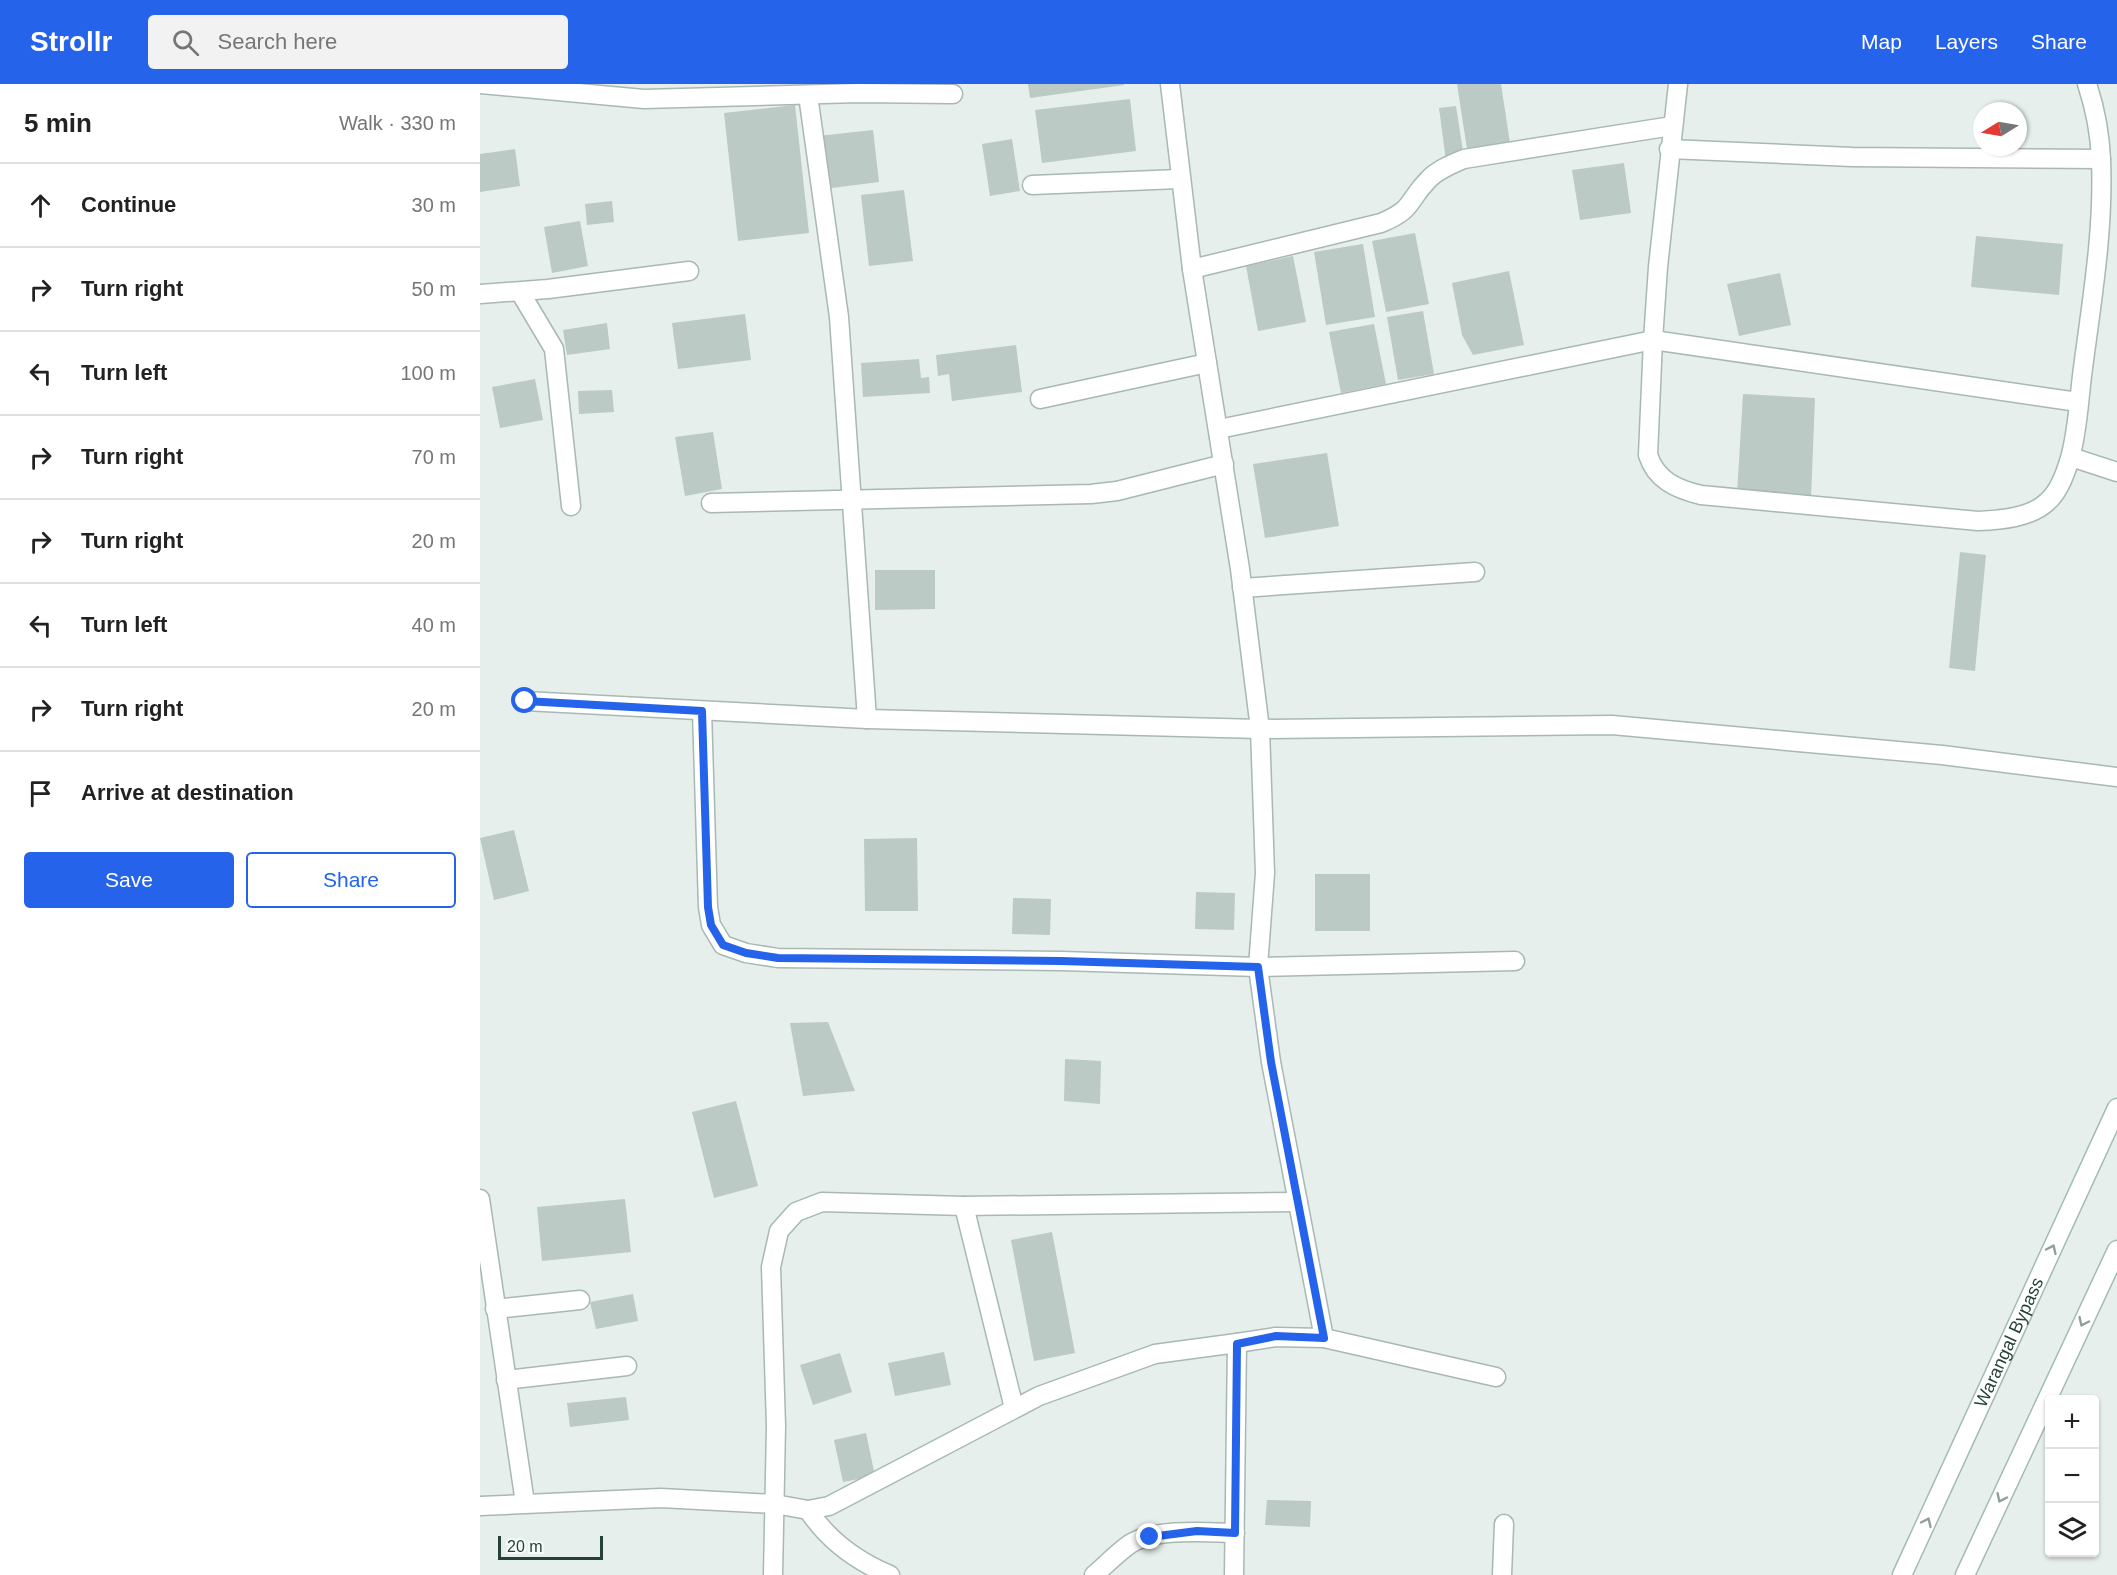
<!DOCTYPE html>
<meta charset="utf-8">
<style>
:root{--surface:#fff;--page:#f2f2f2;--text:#222;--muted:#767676;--line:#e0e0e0;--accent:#2563eb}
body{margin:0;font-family:Arial,sans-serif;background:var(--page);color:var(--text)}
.controls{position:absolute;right:18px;bottom:18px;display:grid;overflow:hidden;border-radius:6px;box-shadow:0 2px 4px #0004}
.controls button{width:54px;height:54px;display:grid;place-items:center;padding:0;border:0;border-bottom:2px solid var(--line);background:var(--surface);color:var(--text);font:30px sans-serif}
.compass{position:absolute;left:1493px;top:18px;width:54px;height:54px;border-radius:50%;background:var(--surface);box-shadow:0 2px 4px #0004;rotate:259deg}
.scale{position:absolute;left:18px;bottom:15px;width:105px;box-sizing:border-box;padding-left:6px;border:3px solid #24423a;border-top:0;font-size:16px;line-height:21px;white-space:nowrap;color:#24423a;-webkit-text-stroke:4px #f7fbf9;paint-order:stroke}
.stop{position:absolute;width:18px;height:18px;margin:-14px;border:4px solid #2563eb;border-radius:50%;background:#fff}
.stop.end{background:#2563eb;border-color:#fff;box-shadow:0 2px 6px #0008}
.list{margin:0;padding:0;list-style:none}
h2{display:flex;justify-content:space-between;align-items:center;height:78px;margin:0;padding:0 24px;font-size:26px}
h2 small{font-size:20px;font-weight:400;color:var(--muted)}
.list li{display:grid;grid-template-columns:39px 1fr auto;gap:18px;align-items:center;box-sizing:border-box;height:84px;padding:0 24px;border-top:2px solid var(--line)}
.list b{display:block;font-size:22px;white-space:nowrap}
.list em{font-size:20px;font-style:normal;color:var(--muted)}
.actions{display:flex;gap:12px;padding:18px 24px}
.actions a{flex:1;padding:14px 0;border:2px solid var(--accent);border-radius:6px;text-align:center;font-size:21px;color:var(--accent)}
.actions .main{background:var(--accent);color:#fff}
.icon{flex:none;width:33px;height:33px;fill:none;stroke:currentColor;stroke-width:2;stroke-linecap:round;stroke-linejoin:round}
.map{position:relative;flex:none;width:1637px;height:1491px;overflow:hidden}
header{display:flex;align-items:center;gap:36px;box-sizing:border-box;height:84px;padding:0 30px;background:var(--accent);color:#fff}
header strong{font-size:28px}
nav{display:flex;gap:33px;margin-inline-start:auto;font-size:21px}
.search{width:420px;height:54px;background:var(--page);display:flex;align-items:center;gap:15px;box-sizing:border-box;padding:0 21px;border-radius:6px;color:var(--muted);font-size:22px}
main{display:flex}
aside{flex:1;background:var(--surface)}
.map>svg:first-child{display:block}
.building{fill:#bbcac4}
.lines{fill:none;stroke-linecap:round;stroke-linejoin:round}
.minor-casing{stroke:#a8b8b2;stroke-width:21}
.secondary-casing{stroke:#a4bbb3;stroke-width:21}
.minor{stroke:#fff;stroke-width:18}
.secondary{stroke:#fff;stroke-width:18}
.oneway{stroke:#92a09c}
.route{stroke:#2563eb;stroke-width:8}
.labels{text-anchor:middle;stroke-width:5;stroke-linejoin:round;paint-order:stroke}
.street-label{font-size:18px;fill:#24423a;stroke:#f7fbf9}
</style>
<header>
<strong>Strollr</strong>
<div class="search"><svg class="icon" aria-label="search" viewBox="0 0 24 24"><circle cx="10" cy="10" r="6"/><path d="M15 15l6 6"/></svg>Search here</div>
<nav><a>Map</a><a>Layers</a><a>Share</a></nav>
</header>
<main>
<aside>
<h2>5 min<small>Walk · 330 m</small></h2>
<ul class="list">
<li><svg class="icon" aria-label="ahead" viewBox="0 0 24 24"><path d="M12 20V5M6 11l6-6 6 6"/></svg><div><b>Continue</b></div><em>30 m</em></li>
<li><svg class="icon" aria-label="right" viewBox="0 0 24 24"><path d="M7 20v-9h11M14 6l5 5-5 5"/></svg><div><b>Turn right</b></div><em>50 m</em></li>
<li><svg class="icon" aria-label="left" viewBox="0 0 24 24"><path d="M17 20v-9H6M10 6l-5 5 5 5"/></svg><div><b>Turn left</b></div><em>100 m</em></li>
<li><svg class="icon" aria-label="right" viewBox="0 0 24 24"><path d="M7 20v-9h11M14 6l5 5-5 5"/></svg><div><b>Turn right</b></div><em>70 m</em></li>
<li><svg class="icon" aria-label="right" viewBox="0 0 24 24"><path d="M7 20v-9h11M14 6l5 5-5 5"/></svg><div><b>Turn right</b></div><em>20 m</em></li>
<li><svg class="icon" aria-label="left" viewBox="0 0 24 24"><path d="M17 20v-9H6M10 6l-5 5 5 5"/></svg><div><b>Turn left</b></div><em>40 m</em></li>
<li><svg class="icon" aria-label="right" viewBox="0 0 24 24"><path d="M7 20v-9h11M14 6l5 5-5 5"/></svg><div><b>Turn right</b></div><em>20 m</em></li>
<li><svg class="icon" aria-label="arrive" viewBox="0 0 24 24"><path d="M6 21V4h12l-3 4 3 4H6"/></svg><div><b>Arrive at destination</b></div></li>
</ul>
<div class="actions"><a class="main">Save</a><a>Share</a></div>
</aside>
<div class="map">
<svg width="1637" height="1491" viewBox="0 0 1637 1491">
<rect width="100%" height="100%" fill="#e6efeb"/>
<g class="building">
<polygon points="548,0 644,0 644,1 550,14"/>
<polygon points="977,0 1021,0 1030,59 987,65"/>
<polygon points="650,15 656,67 562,79 555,26"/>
<polygon points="315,21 329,149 258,157 244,29"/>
<polygon points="976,22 984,74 966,77 959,24"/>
<polygon points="393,46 399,98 344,105 338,52"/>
<polygon points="532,55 540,107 510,112 502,60"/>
<polygon points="35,65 40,102 0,108 0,70"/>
<polygon points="1144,79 1151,129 1100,136 1092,86"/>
<polygon points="424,106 433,177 389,182 381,111"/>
<polygon points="132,117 134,138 107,141 105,120"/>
<polygon points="100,137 108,182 72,189 64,143"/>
<polygon points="935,149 949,220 906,228 892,157"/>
<polygon points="1496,152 1583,160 1579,211 1491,203"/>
<polygon points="883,160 895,233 846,241 834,168"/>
<polygon points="813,172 826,238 778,247 766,182"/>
<polygon points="1029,187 1044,261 993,271 982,251 972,199"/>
<polygon points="1300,189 1311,241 1259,252 1247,200"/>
<polygon points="943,227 954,290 918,296 907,233"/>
<polygon points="265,230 271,276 198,285 192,239"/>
<polygon points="127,239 130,265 87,271 83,246"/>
<polygon points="894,240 906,300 861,309 849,248"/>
<polygon points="536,261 542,308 472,317 469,290 458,292 456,271"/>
<polygon points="439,275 441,294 449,293 450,309 383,313 381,279"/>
<polygon points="55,295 63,336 20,344 12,303"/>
<polygon points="132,306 134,328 99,330 98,307"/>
<polygon points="1263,310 1335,314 1331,414 1257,410"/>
<polygon points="233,348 242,405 205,412 195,353"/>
<polygon points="847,369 859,442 785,454 773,380"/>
<polygon points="1480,468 1506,471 1495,587 1469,584"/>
<polygon points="395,486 455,486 455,525 395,526"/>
<polygon points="34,746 49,807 14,816 0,754"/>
<polygon points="437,754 438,827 385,827 384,755"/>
<rect x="835" y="790" width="55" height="57"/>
<polygon points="716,808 755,809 754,846 715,845"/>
<polygon points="533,814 571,815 570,851 532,850"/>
<polygon points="348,938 375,1007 323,1012 310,939"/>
<polygon points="585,975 621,977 620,1020 584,1017"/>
<polygon points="256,1017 278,1102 234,1114 212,1028"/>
<polygon points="145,1115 151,1168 62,1177 57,1123"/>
<polygon points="572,1148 595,1269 554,1277 531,1156"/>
<polygon points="153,1210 158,1237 116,1245 110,1218"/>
<polygon points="464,1268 471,1301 415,1312 408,1279"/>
<polygon points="360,1269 372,1308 333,1321 320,1281"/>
<polygon points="146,1313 149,1336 90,1343 87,1319"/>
<polygon points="386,1349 395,1392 363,1398 354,1356"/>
<polygon points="787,1416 831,1417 830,1443 785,1441"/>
</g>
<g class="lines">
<defs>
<g id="minor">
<polyline points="0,0 164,15 379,9 473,10"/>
<polyline points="690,0 712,185 760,485 780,645 785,789 778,883 791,978 844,1254"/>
<polyline points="328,11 359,233 387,635 780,645 1132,641 1462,671 1637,693"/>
<polyline points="1189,65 1372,73 1621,75"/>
<polyline points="552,101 699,95"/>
<path d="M712 185 901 139C935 125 927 117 948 96 957 86 972 80 984 75L1192 42"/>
<polyline points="40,208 74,265 91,422"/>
<polyline points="0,210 68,205 209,187"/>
<polyline points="560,315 727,279"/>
<path d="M1598 318 1173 256 1168 371C1176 396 1196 405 1221 411L1498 437C1520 436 1550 434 1567 418 1579 408 1586 388 1590 374 1598 346 1599 313 1603 284 1612 215 1624 145 1621 76 1620 50 1615 24 1607 0"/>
<polyline points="739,345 1173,256 1178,183 1198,0"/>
<polyline points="1591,373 1637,388"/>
<polyline points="231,419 611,410 637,407 744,380"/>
<polyline points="762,504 995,488"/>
<polyline points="45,617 387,635"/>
<polyline points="222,627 228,823 231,841 243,861 266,869 298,874 581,877 778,883 1035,877"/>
<polyline points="0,1115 45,1419"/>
<polyline points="484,1122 534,1324"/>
<polyline points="15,1225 100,1216"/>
<polyline points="757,1259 796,1253 844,1254 1016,1293"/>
<polyline points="26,1296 147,1282"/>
<polyline points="0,1422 181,1414 295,1420 328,1426 349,1422 559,1312 675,1270 757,1259 754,1491"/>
<path d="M328 1426C348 1456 376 1477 410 1491"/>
<polyline points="293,1491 296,1342 291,1183 299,1147 316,1128 342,1118 484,1122 818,1118"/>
<path d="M614 1491C626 1481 637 1469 650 1460 674 1444 726 1448 755 1449"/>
<polyline points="1022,1491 1024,1440"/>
</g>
<g id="secondary">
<path id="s1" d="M1422 1491 1637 1024"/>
<polyline points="1485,1491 1637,1166"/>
</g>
</defs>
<use href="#minor" class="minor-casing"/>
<use href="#secondary" class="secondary-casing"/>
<use href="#minor" class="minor"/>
<use href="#secondary" class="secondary"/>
</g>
<defs><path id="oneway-chevron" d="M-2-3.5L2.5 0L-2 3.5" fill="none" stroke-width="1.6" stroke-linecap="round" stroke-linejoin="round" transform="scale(1.5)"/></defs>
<g class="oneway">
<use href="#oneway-chevron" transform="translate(1572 1165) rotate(-65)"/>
<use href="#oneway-chevron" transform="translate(1603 1238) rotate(115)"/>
<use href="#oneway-chevron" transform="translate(1521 1414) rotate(115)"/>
<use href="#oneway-chevron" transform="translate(1447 1438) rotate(-65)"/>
</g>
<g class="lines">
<polyline class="route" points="45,617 222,627 228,823 231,841 243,861 266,869 298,874 581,877 778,883 791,978 844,1254 796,1252 757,1260 755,1449 717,1447 670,1453"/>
</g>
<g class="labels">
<g class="street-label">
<text dy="6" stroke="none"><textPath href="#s1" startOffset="256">Warangal Bypass</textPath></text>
</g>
</g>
</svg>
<div class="controls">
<button>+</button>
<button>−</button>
<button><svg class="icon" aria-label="layers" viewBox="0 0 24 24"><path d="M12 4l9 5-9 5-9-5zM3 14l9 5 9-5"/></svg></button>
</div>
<svg class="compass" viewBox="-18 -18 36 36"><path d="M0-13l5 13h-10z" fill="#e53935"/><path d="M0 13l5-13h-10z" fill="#767676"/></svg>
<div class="scale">20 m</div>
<div class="stop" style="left:45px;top:617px"></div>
<div class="stop end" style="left:670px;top:1453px"></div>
</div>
</main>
